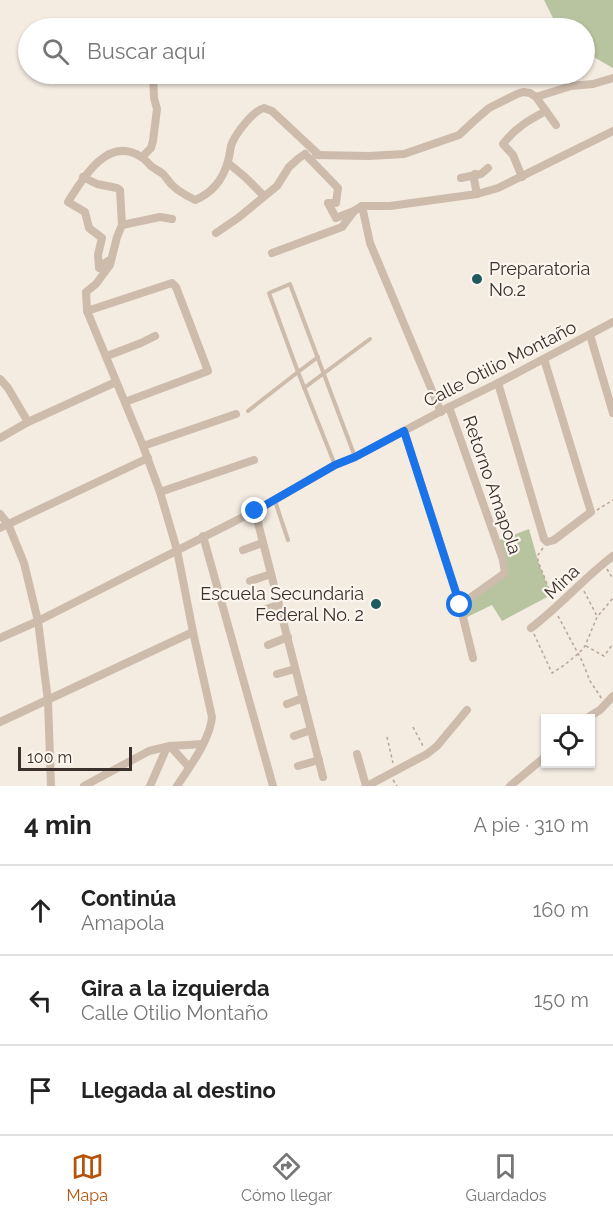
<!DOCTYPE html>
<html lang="es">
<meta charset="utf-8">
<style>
:root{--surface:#fff;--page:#f2f2f2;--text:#222;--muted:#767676;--line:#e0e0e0;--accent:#b45309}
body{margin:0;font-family:Raleway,sans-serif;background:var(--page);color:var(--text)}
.controls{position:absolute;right:18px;bottom:18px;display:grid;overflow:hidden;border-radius:0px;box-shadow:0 2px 4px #0004}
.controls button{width:54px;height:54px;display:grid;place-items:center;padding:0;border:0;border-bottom:2px solid var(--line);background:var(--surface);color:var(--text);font:30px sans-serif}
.scale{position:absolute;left:18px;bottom:15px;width:114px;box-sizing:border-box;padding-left:6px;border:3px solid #3b302b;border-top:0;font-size:16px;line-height:21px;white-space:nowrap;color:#3b302b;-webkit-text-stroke:4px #fbf5ee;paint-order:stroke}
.stop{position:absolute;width:18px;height:18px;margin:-14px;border:4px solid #1a73e8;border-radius:50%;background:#fff}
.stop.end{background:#1a73e8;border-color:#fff;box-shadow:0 2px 6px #0008}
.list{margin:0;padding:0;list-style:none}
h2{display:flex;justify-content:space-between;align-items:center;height:78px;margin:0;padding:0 24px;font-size:26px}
h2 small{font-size:20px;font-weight:400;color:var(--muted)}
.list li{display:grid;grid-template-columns:39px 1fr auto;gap:18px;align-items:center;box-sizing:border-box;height:90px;padding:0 24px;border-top:2px solid var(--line)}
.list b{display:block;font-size:22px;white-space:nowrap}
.list p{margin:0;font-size:20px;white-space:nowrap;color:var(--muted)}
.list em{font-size:20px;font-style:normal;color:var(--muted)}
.icon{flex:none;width:33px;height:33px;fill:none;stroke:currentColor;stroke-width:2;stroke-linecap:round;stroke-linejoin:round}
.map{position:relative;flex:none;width:613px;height:786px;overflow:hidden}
.search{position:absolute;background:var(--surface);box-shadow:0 2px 4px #0004;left:18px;right:18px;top:18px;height:66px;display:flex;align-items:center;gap:15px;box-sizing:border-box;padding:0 21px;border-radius:33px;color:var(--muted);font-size:22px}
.sheet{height:348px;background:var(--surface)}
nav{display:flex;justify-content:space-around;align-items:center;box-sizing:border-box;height:84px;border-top:2px solid var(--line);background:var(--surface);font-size:16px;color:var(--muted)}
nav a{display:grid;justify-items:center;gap:3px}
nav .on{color:var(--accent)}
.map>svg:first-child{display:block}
.green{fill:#b8c4a0}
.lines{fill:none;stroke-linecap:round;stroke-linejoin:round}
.path{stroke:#b9a596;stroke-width:1.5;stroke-dasharray:3 3;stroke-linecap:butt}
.lane{stroke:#cdbbac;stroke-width:4}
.street{stroke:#cdbbac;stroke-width:8}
.route{stroke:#1a73e8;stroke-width:8}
.poi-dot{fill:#1f5a5e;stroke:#fbf5ee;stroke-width:2}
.labels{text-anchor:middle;stroke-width:4.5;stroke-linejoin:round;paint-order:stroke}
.poi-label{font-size:18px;fill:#3b302b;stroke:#fbf5ee;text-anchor:start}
.street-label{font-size:18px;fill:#3b302b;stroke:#fbf5ee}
</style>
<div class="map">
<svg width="613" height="786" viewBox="0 0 613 786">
<rect width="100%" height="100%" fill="#f4ebe1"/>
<g class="green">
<polygon points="544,0 613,0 613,68 585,52 584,28 558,28"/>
<polygon points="529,529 538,561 551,595 502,621 492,605 463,619 460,605 505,573 497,541"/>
</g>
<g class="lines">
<g class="path">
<polyline points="597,510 613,500"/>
<polyline points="543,548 538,555 538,561 553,599"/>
<polyline points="607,569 613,579"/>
<polyline points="584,591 597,616"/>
<polyline points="558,616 582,661 590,681 602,699"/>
<polyline points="534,634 552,673 563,666 578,654 585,646 597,617 613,598"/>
<polyline points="586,646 604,656 613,644"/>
<polyline points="413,727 423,746"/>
<polyline points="387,737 393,763"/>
<polyline points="393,780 397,786"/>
</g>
<g class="lane">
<polyline points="304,388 370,339"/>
<polyline points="248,411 298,372 318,357"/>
<polyline points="335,465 298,372 269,293 290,284 355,457"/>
<polyline points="275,501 288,540"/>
</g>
<g class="street">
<polyline points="141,25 143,28"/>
<polyline points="536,97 556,125"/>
<polyline points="305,154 338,188 336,203 328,203 336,218 354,211 362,206 390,206 477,194 498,188 613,131"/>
<polyline points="316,155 369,156 404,154 459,135 474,121 489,108 517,94 523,92 530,93 536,97 571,86 593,84 613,78"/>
<polyline points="142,157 151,148 153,141 157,109 154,98 153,74"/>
<polyline points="228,163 245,177 264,196"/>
<polyline points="475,174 474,179 477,194"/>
<path d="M83 177 97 184 117 188 120 190 122 225 117 237 110 265 96 284 86 292 87 311 143 446 160 492 177 550 193 632 212 717C210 740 190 766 177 786"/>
<path d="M522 177 513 155 503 144C515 128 529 120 546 111"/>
<polyline points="461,178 481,174 488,168"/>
<polyline points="362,206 370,243 441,412"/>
<polyline points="122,225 160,217 172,219"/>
<polyline points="216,233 238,218 277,186 289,167 299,158 305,154"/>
<polyline points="272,253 342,227 354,211"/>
<path d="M108 261 99 268 98 255 102 238 89 228 85 212 68 202C83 178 108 135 141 157 145 159 148 163 151 166 155 169 159 171 163 174 166 177 169 182 172 185 178 191 187 196 195 200 212 193 223 180 228 161 230 155 230 148 232 143 237 132 253 111 264 108L272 111 319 155"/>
<polyline points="87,311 172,283 176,287 208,371 125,402"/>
<polyline points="590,335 613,413"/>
<polyline points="107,356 141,343 155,336"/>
<polyline points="0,379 8,388 28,422"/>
<polyline points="498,383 544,539 547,542 554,540 591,512 544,359"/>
<polyline points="449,407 503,560 505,573 460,605"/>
<polyline points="404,431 460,605 473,658"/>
<polyline points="0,438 28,422 116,382"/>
<polyline points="143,446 236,414"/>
<polyline points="160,492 254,460"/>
<polyline points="255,511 323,777"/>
<polyline points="0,514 8,524 24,563 38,621 48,701 51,786"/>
<polyline points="0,528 148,458"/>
<polyline points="203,536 273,786"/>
<polyline points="243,550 262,543"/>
<polyline points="250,581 271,574"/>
<polyline points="260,611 278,605"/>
<path d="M531 628C560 606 584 578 613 556"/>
<polyline points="0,638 38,621 255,511 335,465 355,457 449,407 498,383 613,322"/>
<polyline points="268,645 288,637"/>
<polyline points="277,674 295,669"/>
<polyline points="287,704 303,698"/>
<polyline points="587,718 600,710 613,696"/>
<polyline points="0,722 193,632"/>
<polyline points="294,736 311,730"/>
<polyline points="170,746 189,767"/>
<polyline points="357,754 366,786"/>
<polyline points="298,766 319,760"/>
<polyline points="84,786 149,751 170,746 203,744"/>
<polyline points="150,786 167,747"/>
<polyline points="367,786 427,754 437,746 467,710"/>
<polyline points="510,786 546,756"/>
</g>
</g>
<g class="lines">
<polyline class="route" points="255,511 335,465 355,457 404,431 460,605"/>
</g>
<g class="poi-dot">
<circle cx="477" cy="279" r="6"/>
<circle cx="376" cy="604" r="6"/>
</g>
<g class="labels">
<g class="poi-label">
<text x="489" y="275">Preparatoria<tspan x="489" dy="21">No.2</tspan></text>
<text x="364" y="600" text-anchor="end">Escuela Secundaria<tspan x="364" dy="21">Federal No. 2</tspan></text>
</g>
<g class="street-label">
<text transform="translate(500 364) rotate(-27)" y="6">Calle Otilio Montaño</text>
<text transform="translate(492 485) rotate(71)" y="6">Retorno Amapola</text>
<text transform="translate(562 582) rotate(-44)" y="6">Mina</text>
</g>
</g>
</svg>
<div class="controls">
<button><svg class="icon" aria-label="locate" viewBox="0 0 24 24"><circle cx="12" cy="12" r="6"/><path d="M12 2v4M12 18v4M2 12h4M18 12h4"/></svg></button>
</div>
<div class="scale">100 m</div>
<div class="stop" style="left:460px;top:605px"></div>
<div class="stop end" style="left:255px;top:511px"></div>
<div class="search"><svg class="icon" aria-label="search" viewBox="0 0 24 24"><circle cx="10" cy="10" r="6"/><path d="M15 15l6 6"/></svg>Buscar aquí</div>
</div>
<section class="sheet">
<h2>4 min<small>A pie · 310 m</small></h2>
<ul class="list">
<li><svg class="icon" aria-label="ahead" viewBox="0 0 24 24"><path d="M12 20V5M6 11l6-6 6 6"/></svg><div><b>Continúa</b><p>Amapola</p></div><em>160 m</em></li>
<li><svg class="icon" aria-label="left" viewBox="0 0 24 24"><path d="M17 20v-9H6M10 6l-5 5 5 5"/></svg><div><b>Gira a la izquierda</b><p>Calle Otilio Montaño</p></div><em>150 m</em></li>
<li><svg class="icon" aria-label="arrive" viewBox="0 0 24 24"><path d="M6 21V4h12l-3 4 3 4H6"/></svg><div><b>Llegada al destino</b></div></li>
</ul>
</section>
<nav>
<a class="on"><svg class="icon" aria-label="map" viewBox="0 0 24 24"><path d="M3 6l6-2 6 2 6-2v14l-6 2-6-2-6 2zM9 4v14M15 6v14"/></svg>Mapa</a>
<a><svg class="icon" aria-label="directions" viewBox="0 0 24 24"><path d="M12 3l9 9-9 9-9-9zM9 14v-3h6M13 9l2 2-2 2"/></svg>Cómo llegar</a>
<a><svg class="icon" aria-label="saved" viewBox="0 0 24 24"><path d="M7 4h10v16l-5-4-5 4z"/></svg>Guardados</a>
</nav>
